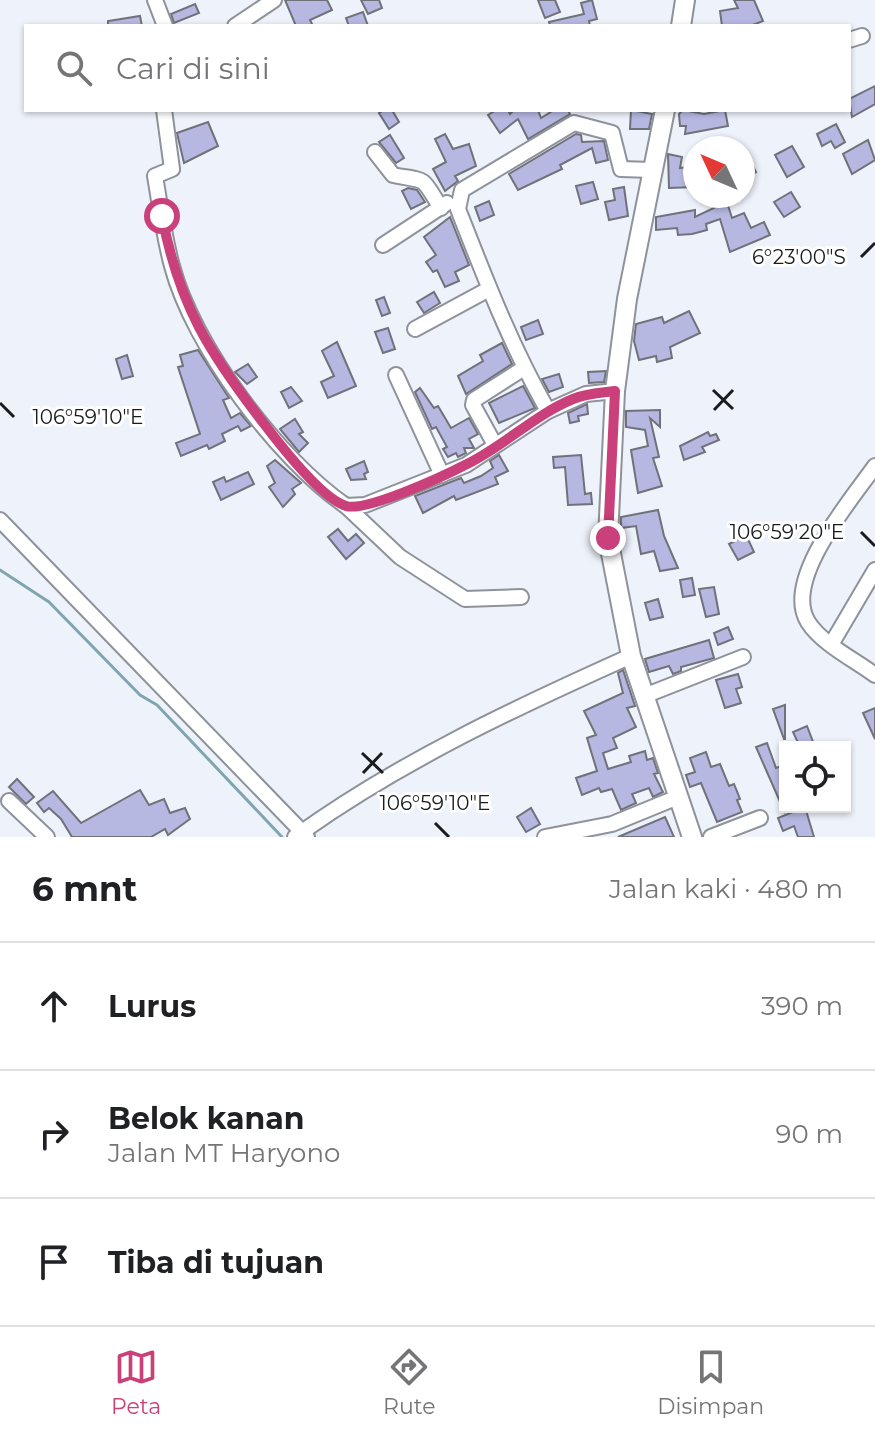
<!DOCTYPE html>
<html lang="id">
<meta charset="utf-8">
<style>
:root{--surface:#fff;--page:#f2f2f2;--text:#202124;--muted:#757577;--line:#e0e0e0;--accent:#ca407b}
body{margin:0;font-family:Montserrat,sans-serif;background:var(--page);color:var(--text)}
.controls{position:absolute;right:24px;bottom:24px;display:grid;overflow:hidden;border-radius:0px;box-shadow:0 2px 6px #0004}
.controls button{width:72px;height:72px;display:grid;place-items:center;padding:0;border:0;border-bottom:2px solid var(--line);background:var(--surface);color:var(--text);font:40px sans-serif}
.compass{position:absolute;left:683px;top:136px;width:72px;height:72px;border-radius:50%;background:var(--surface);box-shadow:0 2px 6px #0004;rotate:314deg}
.stop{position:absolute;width:24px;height:24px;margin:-18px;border:6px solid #ca407b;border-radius:50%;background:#fff}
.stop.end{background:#ca407b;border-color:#fff;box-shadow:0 2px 8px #0008}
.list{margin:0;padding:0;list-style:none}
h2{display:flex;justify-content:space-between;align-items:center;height:104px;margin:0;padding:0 32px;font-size:34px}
h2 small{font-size:26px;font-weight:400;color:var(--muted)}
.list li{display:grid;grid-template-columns:52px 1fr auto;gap:24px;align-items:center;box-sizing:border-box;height:128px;padding:0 32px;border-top:2px solid var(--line)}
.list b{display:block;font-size:30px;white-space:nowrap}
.list p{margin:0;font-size:26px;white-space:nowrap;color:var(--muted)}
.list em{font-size:26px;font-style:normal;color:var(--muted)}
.icon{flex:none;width:44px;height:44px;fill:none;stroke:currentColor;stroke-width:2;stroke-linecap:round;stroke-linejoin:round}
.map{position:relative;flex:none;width:875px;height:837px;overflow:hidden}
.search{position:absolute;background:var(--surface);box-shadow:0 2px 6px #0004;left:24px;right:24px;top:24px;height:88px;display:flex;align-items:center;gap:20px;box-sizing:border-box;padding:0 28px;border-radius:0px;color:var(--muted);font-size:30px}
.sheet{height:488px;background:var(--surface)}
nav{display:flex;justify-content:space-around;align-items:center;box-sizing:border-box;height:112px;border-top:2px solid var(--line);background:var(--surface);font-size:22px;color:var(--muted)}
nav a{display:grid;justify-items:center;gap:4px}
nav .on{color:var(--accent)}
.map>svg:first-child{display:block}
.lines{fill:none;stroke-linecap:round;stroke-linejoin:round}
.stream{stroke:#7fa6b0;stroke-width:3}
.building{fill:#b6b8e2;stroke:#707179;stroke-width:2}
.minor-casing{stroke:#8e929a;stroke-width:18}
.secondary-casing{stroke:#8e929a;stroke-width:22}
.minor{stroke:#fff;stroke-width:14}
.secondary{stroke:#fff;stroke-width:18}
.route{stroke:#ca407b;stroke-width:10}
.ticks{fill:none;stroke:#191b1e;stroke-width:3}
.ticks-label{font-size:20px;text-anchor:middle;fill:#191b1e;stroke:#fff;stroke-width:6;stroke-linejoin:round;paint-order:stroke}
</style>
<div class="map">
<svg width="875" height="837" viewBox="0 0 875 837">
<rect width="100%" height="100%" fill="#eef2fb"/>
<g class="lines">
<polyline class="stream" points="0,570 49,602 140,695 157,705 282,837"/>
</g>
<g class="building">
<polygon points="285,0 327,0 332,10 310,20 313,26 296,26"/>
<polygon points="361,0 379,0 382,8 368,14"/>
<polygon points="538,0 555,0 560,12 545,18"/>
<polygon points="592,0 597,19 589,21 590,26 550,26 549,22 584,14 581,3"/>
<polygon points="734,0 754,0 763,21 750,26 722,26 720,11 738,8"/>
<polygon points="195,4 199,13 174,23 171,14"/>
<polygon points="363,12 368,26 349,26 346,18"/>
<polygon points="140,16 142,26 108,26 108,21"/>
<polygon points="875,86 875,104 852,117 849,99"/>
<polygon points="384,110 392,110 399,122 389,129 379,113"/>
<polygon points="496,110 508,110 510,114 514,110 538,110 541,118 554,110 568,110 570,114 528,139 518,119 500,133 488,115"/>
<polygon points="631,110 652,114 649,129 630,129"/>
<polygon points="683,110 704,114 725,110 728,126 685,134 686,126 680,126 679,114"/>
<polygon points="208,122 218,146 184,163 177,133"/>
<polygon points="836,124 845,142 835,148 831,141 822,146 817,134"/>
<polygon points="445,134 453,149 469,144 476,166 455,176 458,181 445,191 433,169 446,162 435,139"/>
<polygon points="576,134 581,135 582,142 604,141 608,160 596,163 592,148 560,165 562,169 518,190 509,174"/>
<polygon points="390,135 404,158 396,163 379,142"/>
<polygon points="868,140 875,160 852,174 843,154"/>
<polygon points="792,146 804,167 787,177 775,155"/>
<polygon points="743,148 756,172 743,179"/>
<polygon points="668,154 682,157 680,168 695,166 695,187 669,188"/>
<polygon points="593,182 598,199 581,204 576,186"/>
<polygon points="624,187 628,216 609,220 605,202 615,200 613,189"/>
<polygon points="408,188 417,190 425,202 411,209 402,191"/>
<polygon points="791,192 800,207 784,217 774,202"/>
<polygon points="725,196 732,218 744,213 751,228 764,222 770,235 730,252 720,219 706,224 707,230 692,234 678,235 677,228 656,230 656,217 695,210 695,217 714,208 712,201"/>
<polygon points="489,201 494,215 480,221 475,207"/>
<polygon points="450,217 469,265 455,272 459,281 445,287 437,270 433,272 426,262 436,255 424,237"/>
<polygon points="434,292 440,303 424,313 417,302"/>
<polygon points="384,297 390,313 382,316 376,300"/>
<polygon points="689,311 700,333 670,347 672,358 657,362 656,356 639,360 634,341 636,324 662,317 664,323"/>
<polygon points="538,320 543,334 526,340 521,327"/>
<polygon points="388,328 395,349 383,353 375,332"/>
<polygon points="337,342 356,386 328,398 321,382 334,376 322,351"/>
<polygon points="502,343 512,364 466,394 458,376 483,361 480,355"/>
<polygon points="198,350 229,398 223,400 231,418 240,413 251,426 241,431 238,426 222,434 225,441 209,449 207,445 181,456 176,443 200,434 178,367 183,366 180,355"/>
<polygon points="127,355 133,376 122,379 116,359"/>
<polygon points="248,364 257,377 247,384 235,372"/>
<polygon points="606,371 604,382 589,383 588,372"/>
<polygon points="559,374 563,387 549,392 542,379"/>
<polygon points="523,386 535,408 499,423 489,403"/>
<polygon points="291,387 302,401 289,408 281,392"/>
<polygon points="420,388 434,408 438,406 451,428 469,418 478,434 469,439 474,448 464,448 466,453 458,457 456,453 448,457 443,449 447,447 436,427 432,429 415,392"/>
<polygon points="587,404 588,414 578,416 579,421 570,423 568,413"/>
<polygon points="660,410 660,427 650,418 659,457 653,458 662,486 638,493 631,450 648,446 645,430 626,427 626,411"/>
<polygon points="295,419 303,432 299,434 308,443 299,452 280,429"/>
<polygon points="708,432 710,436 716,434 719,440 702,447 705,452 684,460 680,446"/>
<polygon points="499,455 508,471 495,477 498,484 456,500 454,496 423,513 415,496 461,478 464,483 481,476 493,468 490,461"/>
<polygon points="581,455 585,494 591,493 592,504 568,505 565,467 554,468 553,457"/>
<polygon points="275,460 301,483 292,489 295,494 283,507 269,487 275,483 267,466"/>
<polygon points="364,461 368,472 364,474 366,479 351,480 346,469"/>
<polygon points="248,472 254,484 221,500 213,482 224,477 226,482"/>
<polygon points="658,510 664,536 678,568 660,571 654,551 641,554 636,526 621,528 621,517"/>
<polygon points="338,529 348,541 356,534 364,543 346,559 328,537"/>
<polygon points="746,535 754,552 738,560 729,544"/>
<polygon points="692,578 695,595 683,597 680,580"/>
<polygon points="714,587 719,614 706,617 699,589"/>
<polygon points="658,599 663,617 650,620 645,603"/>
<polygon points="728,627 733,639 718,645 714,633"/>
<polygon points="709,640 714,658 681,667 681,671 673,674 669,666 649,672 645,659"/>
<polygon points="623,670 635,706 627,708 636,727 613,738 617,748 603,753 608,769 631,762 629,756 645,751 647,760 653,758 658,773 654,774 663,792 653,797 649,788 632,794 636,803 621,810 612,789 601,792 599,788 582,795 576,778 597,771 587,738 596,735 584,711 623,693 618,673"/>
<polygon points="738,674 742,687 736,689 741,703 725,708 716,680"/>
<polygon points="785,705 785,739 784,739 773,709"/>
<polygon points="875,708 875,739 863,713"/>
<polygon points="807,726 815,747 800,747 793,732"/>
<polygon points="767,743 776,768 785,765 785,813 756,747"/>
<polygon points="706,752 711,767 720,764 729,786 734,784 740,799 737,800 742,812 717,822 701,783 690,787 686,775 695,772 690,758"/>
<polygon points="17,779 34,797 26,804 9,787"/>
<polygon points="140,790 149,805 164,799 170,813 185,808 190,819 168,835 165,829 151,837 72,837 61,819 49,808 44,812 37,803 53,791 81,823"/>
<polygon points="805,807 814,837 798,837 794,826 783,831 778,818"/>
<polygon points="531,808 540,824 526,832 517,817"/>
<polygon points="665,817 674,837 618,837"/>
</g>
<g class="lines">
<defs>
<g id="minor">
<polyline points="155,0 165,26"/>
<polyline points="235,26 274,0"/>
<polyline points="849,40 862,36"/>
<path d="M164 110 172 169 155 176C160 205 164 237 172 266 193 346 278 459 346 506L365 505 466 465 548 411 586 394 615 391"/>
<path d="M375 152 393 175C429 182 420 175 441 208"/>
<polyline points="383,245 447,203"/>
<polyline points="415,329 489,289"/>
<polyline points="396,375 442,475"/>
<path d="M548 411C511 346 485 278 458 209L462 190 574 123 612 133 621 169 652 170"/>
<polyline points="495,445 473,405 474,400 524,368"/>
<path d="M875 466C851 500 782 580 808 622 822 644 855 660 875 675"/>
<polyline points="346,506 400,557 465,599 521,597"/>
<polyline points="0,520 307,837"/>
<polyline points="832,643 875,570"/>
<polyline points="644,696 743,657"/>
<polyline points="9,801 47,837"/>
<path d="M295 837C397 763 517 707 631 656"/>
<polyline points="545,837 612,824 678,797"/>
<polyline points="711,837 760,818"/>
</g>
<g id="secondary">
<polyline points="681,26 685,0"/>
<polyline points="665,110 627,299 615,391 608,538 631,656 692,837"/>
</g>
</defs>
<use href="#minor" class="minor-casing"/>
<use href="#secondary" class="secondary-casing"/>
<use href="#minor" class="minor"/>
<use href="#secondary" class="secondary"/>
</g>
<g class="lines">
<path class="route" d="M162 216C179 306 210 354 265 425 281 446 321 498 346 506 366 512 444 476 465 465 503 447 534 415 573 399 587 393 601 393 615 391L608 538"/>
</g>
<path class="ticks" d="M861 257 875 243M713 390 733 409M0 403 14 417M714 410 733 390M861 532 875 546M362 753 383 773M363 773 382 753M435 823 449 837"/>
<g class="ticks-label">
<text x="799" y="264">6°23'00"S</text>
<text x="88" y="424">106°59'10"E</text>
<text x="787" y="539">106°59'20"E</text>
<text x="435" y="810">106°59'10"E</text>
</g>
</svg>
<div class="controls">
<button><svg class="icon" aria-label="locate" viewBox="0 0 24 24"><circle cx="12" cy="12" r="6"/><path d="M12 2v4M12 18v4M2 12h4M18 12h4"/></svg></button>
</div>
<svg class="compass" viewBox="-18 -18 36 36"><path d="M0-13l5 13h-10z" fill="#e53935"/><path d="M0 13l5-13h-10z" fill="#757577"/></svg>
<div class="stop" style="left:162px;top:216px"></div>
<div class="stop end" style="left:608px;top:538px"></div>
<div class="search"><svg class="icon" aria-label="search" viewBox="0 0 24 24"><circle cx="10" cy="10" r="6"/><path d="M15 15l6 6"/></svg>Cari di sini</div>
</div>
<section class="sheet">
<h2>6 mnt<small>Jalan kaki · 480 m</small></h2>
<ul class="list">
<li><svg class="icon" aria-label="ahead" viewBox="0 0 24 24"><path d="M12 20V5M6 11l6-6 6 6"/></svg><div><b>Lurus</b></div><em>390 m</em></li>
<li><svg class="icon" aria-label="right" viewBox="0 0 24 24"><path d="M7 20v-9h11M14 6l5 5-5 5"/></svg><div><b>Belok kanan</b><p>Jalan MT Haryono</p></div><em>90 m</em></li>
<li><svg class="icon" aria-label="arrive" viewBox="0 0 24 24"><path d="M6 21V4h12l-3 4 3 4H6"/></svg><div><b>Tiba di tujuan</b></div></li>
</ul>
</section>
<nav>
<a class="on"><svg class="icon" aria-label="map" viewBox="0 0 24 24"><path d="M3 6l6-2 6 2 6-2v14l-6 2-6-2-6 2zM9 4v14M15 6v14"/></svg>Peta</a>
<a><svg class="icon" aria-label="directions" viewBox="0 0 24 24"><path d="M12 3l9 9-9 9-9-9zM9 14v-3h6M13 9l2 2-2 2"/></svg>Rute</a>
<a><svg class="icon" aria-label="saved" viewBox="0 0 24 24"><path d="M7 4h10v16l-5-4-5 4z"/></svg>Disimpan</a>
</nav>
